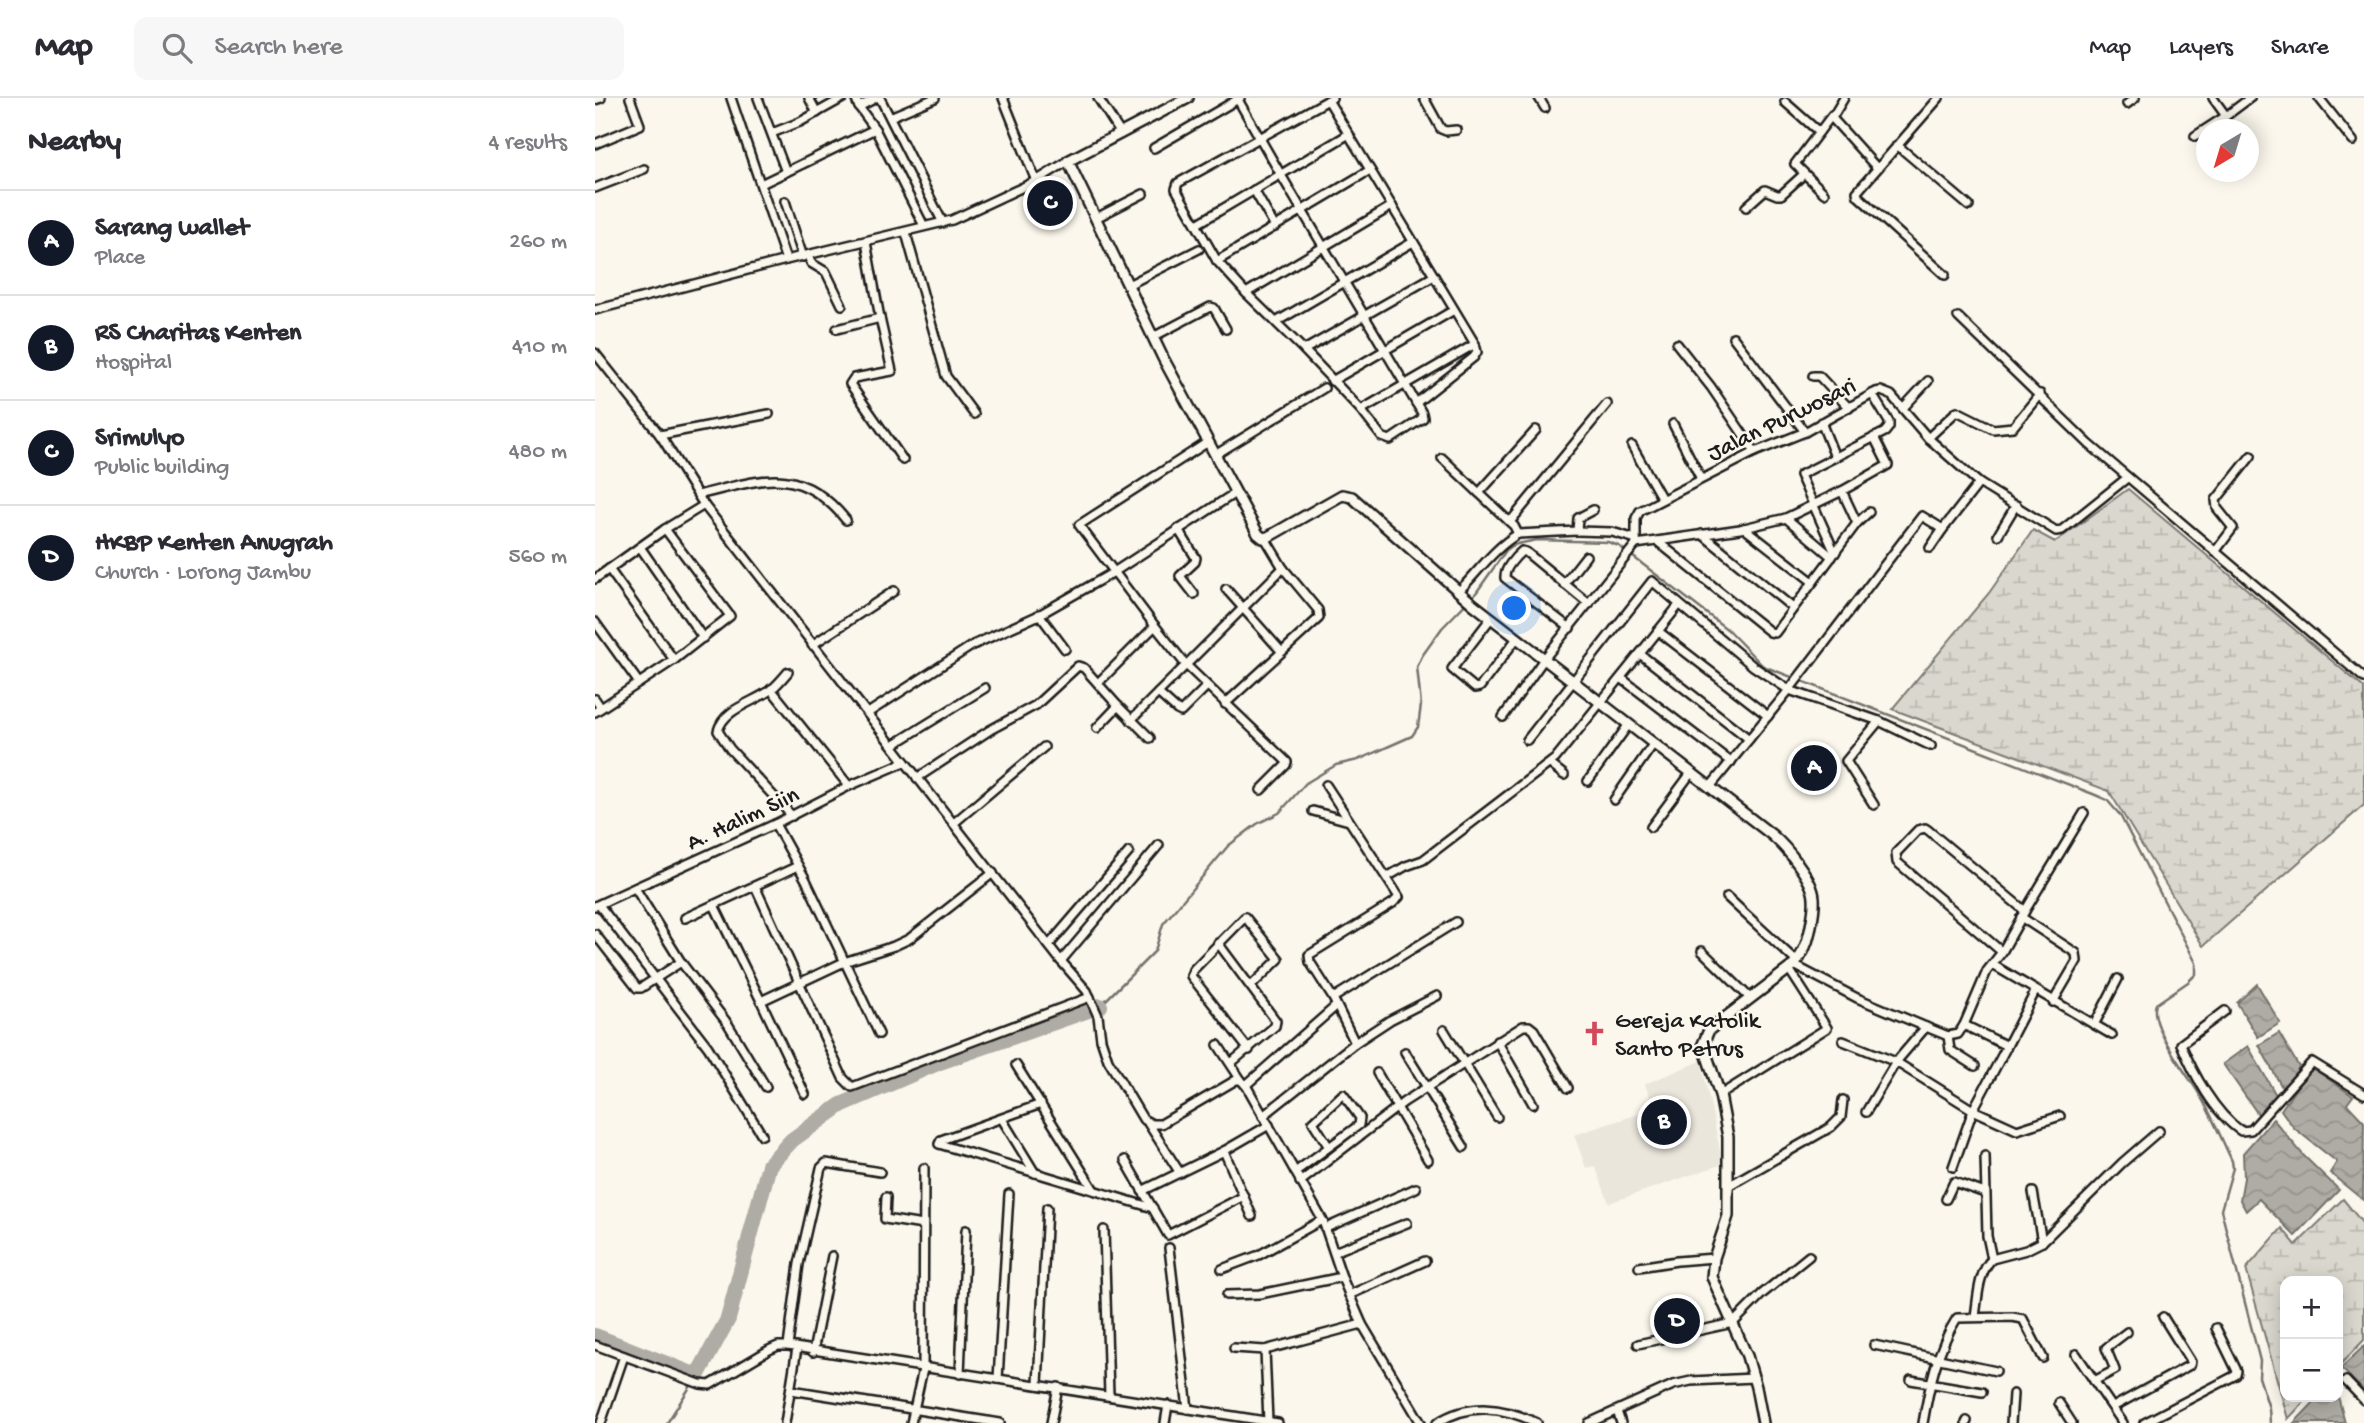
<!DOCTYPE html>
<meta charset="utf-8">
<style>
:root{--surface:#fff;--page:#f7f7f7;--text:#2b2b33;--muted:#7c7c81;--line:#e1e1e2;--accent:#111827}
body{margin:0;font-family:"Gochi Hand",sans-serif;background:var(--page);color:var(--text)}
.controls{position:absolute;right:21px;bottom:21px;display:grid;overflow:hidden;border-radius:14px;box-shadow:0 4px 18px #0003}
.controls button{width:63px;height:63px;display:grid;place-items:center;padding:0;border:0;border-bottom:2px solid var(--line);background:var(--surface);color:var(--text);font:35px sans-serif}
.compass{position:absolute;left:1601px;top:21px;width:63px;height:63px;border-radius:50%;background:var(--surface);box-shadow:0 4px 18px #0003;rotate:218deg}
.you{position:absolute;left:920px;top:511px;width:24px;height:24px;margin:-18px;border:5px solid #fff;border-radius:50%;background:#1a73e8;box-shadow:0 0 0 10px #1a73e833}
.badge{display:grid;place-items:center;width:46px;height:46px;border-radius:50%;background:var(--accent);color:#fff;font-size:23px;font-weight:700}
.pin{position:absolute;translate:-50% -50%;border:4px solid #fff;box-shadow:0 2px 7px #0006}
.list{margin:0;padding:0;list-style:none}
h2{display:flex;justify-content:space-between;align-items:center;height:91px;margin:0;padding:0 28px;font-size:30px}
h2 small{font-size:23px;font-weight:400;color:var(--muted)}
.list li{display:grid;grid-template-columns:46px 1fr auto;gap:21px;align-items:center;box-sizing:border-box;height:105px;padding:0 28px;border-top:2px solid var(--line)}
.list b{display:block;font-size:26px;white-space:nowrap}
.list p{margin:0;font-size:23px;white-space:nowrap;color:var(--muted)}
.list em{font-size:23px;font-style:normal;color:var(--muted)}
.icon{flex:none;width:38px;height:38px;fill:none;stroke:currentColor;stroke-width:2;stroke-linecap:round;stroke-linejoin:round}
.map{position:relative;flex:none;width:1769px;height:1325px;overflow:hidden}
header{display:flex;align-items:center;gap:42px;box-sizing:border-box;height:98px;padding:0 35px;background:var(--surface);border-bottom:2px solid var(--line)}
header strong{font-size:33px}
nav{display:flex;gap:38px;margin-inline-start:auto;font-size:24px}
.search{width:490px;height:63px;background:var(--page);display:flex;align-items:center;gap:18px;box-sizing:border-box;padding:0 24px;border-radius:14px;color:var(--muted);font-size:26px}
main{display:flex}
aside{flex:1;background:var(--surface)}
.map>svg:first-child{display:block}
.built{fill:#eae6dc}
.wetland{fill:url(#wetland-marsh);stroke:#7b7a75;stroke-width:2}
.water{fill:url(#water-waves);stroke:#74726e;stroke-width:2}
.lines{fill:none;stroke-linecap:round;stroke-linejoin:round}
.stream{stroke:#74726e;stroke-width:2.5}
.river{stroke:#afaca5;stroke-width:16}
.minor-casing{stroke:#1c1c1c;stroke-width:12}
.tertiary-casing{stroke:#1c1c1c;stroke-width:14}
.minor{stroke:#fbf7ec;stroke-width:7}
.tertiary{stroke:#fbf7ec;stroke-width:9}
.labels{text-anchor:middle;stroke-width:5;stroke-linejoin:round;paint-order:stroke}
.street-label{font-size:24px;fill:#1c1c1c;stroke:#fbf7ec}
.poi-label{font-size:24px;fill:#1c1c1c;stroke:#fbf7ec;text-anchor:start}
</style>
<header>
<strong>Map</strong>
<div class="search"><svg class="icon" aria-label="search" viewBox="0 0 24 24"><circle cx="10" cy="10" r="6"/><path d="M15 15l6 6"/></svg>Search here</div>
<nav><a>Map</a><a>Layers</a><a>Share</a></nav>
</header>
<main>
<aside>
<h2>Nearby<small>4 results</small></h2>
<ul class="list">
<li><span class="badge">A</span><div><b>Sarang wallet</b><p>Place</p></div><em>260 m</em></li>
<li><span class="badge">B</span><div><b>RS Charitas Kenten</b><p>Hospital</p></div><em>410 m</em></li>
<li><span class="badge">C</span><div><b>Srimulyo</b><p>Public building</p></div><em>480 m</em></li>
<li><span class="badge">D</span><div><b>HKBP Kenten Anugrah</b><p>Church · Lorong Jambu</p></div><em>560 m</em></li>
</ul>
</aside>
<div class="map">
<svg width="1769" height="1325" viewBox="0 0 1769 1325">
<defs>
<pattern id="wetland-marsh" width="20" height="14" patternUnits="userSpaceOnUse" patternTransform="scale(1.75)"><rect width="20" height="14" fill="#dad7ce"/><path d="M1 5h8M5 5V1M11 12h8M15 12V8" fill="none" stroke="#bab8b0"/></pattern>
<pattern id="water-waves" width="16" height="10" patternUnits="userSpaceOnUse" patternTransform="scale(1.75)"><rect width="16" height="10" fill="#afaca5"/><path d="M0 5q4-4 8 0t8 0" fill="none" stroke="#96938d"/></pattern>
</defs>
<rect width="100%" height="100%" fill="#fbf7ec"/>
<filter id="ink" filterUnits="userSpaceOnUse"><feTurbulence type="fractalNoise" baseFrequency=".0143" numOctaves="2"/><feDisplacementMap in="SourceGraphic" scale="14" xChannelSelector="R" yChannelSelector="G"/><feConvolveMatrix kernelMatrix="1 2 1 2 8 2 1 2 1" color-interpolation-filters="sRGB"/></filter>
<g filter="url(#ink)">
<polygon class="built" points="1106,963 1128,1066 1014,1105 1000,1068 991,1070 979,1037 1059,1011 1050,986"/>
<g class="wetland">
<polygon points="1533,391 1769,590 1769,707 1608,848 1514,693 1297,611 1394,495 1438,432 1460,444"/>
<polygon points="1748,1101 1769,1127 1769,1242 1743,1269 1743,1183 1690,1183 1690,1299 1714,1299 1693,1321 1651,1171 1687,1130 1701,1147"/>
</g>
<g class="water">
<polygon points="1662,886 1685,925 1663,939 1642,905"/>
<polygon points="1684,935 1704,969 1689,993 1664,947"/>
<polygon points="1653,948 1682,999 1665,1019 1628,966"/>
<polygon points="1716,969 1758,998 1752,1006 1769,1024 1768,1102 1735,1075 1742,1064 1699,1030 1686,1012"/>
<polygon points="1678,1021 1709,1058 1744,1092 1700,1138 1664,1101 1651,1113 1645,1102 1649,1080 1648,1055"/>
<polygon points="1769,1248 1769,1293 1746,1270"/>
<polygon points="1743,1298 1750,1325 1699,1325 1724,1299"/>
</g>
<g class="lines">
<g class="stream">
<path d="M505 908 560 853 568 826 633 748 662 726 684 715 711 685 741 667 763 662 817 638 823 629 826 607 822 569 827 558 847 530 881 495 912 451 922 446 942 442 1013 444 1024 448 1133 532 1168 568 1498 696 1512 702 1525 717 1601 865V876L1593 884 1561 906C1553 926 1592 976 1603 994 1616 1015 1626 1040 1637 1063L1638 1070 1626 1112 1665 1263 1664 1279 1674 1310 1675 1325"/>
<polyline points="72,1325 102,1278"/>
</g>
<polyline class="river" points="0,1238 102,1278 133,1221 174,1067 197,1042 246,1007 345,964 505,908"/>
<defs>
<g id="minor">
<polyline points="136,0 191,162"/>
<polyline points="163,0 191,74"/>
<polyline points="214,0 222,15"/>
<polyline points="260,0 264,9 281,0"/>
<polyline points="285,0 348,125"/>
<polyline points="408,0 441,83"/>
<polyline points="503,0 526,36"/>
<polyline points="642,0 686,77 827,315 828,320 795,342 787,339 766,312 709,252 651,195 622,163 581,91 583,85 737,0"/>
<polyline points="829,0 846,31 851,33 861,32"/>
<polyline points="944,0 950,10"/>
<polyline points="1249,0 1237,20 1282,70"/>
<polyline points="1344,0 1262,94 1263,98 1350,177"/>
<polyline points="1618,0 1631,18 1655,0"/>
<polyline points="1724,0 1758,43"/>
<polyline points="0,2 6,0"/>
<polyline points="733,2 880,246 882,254 879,259 821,305"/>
<polyline points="1190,4 1224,34"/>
<polyline points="1532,6 1540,0"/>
<polyline points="264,9 280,31 329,128"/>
<polyline points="295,19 340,0"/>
<polyline points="177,35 205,24 248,0"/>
<polyline points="1600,38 1631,18"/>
<polyline points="0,46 45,27 35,0"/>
<polyline points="1302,47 1374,108"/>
<polyline points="559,50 645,0"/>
<polyline points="168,85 280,31"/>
<polyline points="0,90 49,71"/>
<polyline points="659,92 680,129"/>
<polyline points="1229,95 1200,66 1237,17"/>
<polyline points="190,103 208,159"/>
<polyline points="1151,109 1170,92 1182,97 1186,97 1209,76"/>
<polyline points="501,120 548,96"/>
<polyline points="602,126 754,36"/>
<polyline points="311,135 351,278 379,316"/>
<polyline points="271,144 285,220 297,273 259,280 255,286 308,362"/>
<polyline points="213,157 216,165 231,174 247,207"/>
<polyline points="622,163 775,72"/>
<polyline points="533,187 604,151"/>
<polyline points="651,195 797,108"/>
<polyline points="0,212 191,162 357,122 441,83 473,63"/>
<polyline points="1363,219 1494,346 1769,580"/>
<polyline points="681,224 818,144"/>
<polyline points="242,231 285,220"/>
<polyline points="558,239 615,209 619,210 631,231"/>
<polyline points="1138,239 1210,334"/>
<polyline points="1082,246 1116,289 1160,354"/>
<polyline points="709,252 839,178"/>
<polyline points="0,255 65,337 109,407 466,863 492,893 503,918 506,941 513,962 548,1021 557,1026 566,1026 641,982 646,982 652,989 728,1123 748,1182 767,1226 826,1325"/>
<polyline points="1218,278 1224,278 1254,310"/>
<polyline points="737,283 859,212"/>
<polyline points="1308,310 1333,283"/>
<polyline points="766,312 880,246"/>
<polyline points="1226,324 1240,359"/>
<polyline points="1078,326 1106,381"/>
<polyline points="65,337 174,316"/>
<polyline points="1333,340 1362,313 1398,331 1418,329 1445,296"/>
<polyline points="1037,348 1067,401"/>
<polyline points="620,357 729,290"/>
<polyline points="847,360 919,428 923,436"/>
<polyline points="884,395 941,332"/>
<path d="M103 397C166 382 204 364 251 422"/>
<polyline points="1191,420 1237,459"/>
<polyline points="915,424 1012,306"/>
<polyline points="1262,425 1274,414"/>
<polyline points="1149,430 1218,484"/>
<polyline points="583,431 601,460 600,464 585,478 599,496"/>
<polyline points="982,433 1017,434 1041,441"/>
<polyline points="1107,436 1198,510"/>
<polyline points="1403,437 1421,407"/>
<polyline points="1062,443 1175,534 1180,535 1262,425 1247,393"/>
<polyline points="1041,446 1145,431 1191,420 1247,393 1293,367 1279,339"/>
<polyline points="45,449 108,540"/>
<polyline points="1335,450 1348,431"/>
<polyline points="1620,454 1638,430 1622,410 1621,402 1656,358"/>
<polyline points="1240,455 1205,377 1290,334 1294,329 1294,324 1277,296"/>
<polyline points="14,471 79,562"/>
<polyline points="0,481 70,431 109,407"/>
<polyline points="969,486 991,458"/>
<polyline points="631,491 686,553"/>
<path d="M863 494C883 474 899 450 923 436L982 433 983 420 998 412"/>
<polyline points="444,516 470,551"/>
<polyline points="896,520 857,571 880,590 885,589 922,540"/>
<polyline points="0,524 44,585"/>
<polyline points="560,528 484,427 613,344"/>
<path d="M975 530 910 480C909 471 920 459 927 453L931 454 994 506"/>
<polyline points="1063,533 1173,618"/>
<polyline points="217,547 299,493"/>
<polyline points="1045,556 1154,641"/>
<path d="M193 574C188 580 183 586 177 591 159 605 129 610 123 633L135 651 197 718"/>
<polyline points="1026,580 1136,664"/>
<polyline points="503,585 560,528 591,567 692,664 691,667 666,692"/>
<polyline points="176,591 254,688"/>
<polyline points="563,595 582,612 586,614 612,588"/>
<polyline points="0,601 6,610"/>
<polyline points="630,606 724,520 723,512 688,470 670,440"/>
<polyline points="523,608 555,640"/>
<polyline points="0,614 79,562 135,518 70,431"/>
<polyline points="273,615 378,547 442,518 519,474 640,395"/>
<polyline points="908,619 949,561 1041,446 1041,420 1045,413 1160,354 1210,334 1281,294 1286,293 1296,297 1333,340 1384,385 1461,433 1467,432 1532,380"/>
<polyline points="536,622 688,470"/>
<polyline points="932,642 1057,483 1158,568 1194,592 1284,623 1336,648"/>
<polyline points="298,647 390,590"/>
<polyline points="955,666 969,677"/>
<polyline points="322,680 395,632 441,607 483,568 489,570 523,608 502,630"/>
<polyline points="993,683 1034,626"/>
<polyline points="731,687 804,799 798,805 714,857 715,864 738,900"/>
<polyline points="1115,689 1194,592 1327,418 1348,431 1384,385"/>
<polyline points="1019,702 1059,645"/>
<polyline points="1279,707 1251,663 1284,623"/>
<polyline points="718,713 754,723"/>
<polyline points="359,725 449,649"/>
<polyline points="180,726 211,782 284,936"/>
<polyline points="1056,729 1096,675"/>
<polyline points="792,779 811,768 828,762 960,661 1084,507"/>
<polyline points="160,788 248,980 257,989 495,899"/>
<polyline points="40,790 86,864 133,926 171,989"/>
<polyline points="1132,799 1202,864"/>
<polyline points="4,807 113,949 167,1037"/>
<polyline points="119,807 166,903 249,864 299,848 314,841 398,775"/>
<polyline points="0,808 180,726 254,688 310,664"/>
<polyline points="1430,813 1489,715"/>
<polyline points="1426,819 1481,855 1482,863 1458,904"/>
<polyline points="90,820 203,768"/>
<polyline points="0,836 42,890 46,890 86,864"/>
<polyline points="623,845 681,923 680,928 636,965"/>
<polyline points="454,847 534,754"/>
<polyline points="1107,853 1154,899"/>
<polyline points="466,863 564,747"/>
<polyline points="1199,867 1262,900 1331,929 1301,964 1248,943"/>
<polyline points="1398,867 1517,937"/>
<polyline points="166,903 210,996"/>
<path d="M1630 913 1586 946C1598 975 1620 1016 1646 1033L1656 1032 1717 964 1769 996"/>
<polyline points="1369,927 1392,873 1407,854 1430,813 1333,732 1330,730 1323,732 1301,755 1302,764 1407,854"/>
<polyline points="1499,927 1523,881"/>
<polyline points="849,932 902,1019"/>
<polyline points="1353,938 1355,952 1380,968"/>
<polyline points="902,943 938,1006"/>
<polyline points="760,945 738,900 861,824"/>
<polyline points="623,947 646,982"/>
<polyline points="1412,948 1440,894"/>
<polyline points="654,952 596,878 598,872 650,819 684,861 656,888"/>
<polyline points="810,954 869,1049"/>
<polyline points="421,967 499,1092"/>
<polyline points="782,975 833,1062"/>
<polyline points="651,987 741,908"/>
<polyline points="1125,997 1232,930 1194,871"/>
<polyline points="446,1006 346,1042 344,1046 558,1110"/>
<polyline points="1271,1014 1301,964 1378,1012 1412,948 1369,927 1363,936 1353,938 1331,929"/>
<polyline points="668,1018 760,945 795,922 842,898"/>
<polyline points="407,1021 440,1075"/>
<polyline points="553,1025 585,1075"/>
<polyline points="1390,1058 1392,1138 1397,1161"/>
<polyline points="530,1062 573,1137 649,1098"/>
<polyline points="1358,1069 1378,1012 1422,1032 1465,1018"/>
<polyline points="285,1074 231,1065 226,1070 204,1166 193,1248 683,1325"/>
<polyline points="700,1074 764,1027 765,1020 748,996 718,1024 734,1049"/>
<polyline points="705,1084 809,1004 928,928 934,928 939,932 973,990"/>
<polyline points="1135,1087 1236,1029 1246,1019 1248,1002"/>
<polyline points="547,1093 629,1053"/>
<polyline points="1438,1094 1447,1144"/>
<polyline points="291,1099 290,1121 328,1127"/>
<polyline points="1351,1101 1359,1084 1390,1095"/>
<polyline points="657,1118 629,1053 674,1027"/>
<polyline points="731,1130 821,1090"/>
<polyline points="509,1132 514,1297"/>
<polyline points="574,1150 593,1311"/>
<polyline points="739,1154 812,1125"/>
<polyline points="1044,1169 1082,1163 1119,1160"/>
<polyline points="627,1171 664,1157 727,1122"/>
<polyline points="632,1197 665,1196 747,1179"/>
<polyline points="754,1197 830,1163"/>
<path d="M1380 1218C1383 1201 1383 1174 1397 1161L1431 1152 1447 1144 1527 1065 1564 1033"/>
<polyline points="1043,1246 1138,1225 1167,1196 1214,1158"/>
<polyline points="0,1247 105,1286 115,1287 174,1252 183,1248 193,1248"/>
<polyline points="1279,1247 1401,1273"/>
<polyline points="639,1250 670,1252 767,1226"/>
<polyline points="670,1252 673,1324"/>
<polyline points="218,1254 237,1158"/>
<polyline points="1481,1256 1528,1325"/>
<polyline points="365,1276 371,1132"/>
<polyline points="403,1281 414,1096"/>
<polyline points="1316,1282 1387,1294"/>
<polyline points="1499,1283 1520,1272 1511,1250 1532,1234"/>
<polyline points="1751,1283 1769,1302"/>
<polyline points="443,1286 452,1110"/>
<polyline points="196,1292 405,1325"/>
<polyline points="1464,1305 1477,1325"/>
<polyline points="1518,1309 1595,1267 1596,1264 1568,1219"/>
<polyline points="1022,1313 1026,1325"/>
<polyline points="6,1325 29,1258"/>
<polyline points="190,1325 202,1250"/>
<polyline points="316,1325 328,1271 329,1070"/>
<polyline points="456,1325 463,1289"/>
<polyline points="570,1325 573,1307"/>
<path d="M842 1325C875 1304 908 1309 942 1325"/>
<polyline points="994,1325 1078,1287 1096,1283 1159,1280"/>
<path d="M1328 1325C1334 1290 1342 1251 1362 1220L1417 1219 1428 1221 1448 1260"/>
<polyline points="1371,1325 1372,1323"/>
<polyline points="1416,1325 1418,1296"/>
<polyline points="1549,1325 1641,1277 1642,1273 1621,1230"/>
</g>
<path id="tertiary" d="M593 0 473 63 568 260 663 436 668 440 673 439 747 397 757 399 878 506 1177 737C1191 749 1218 781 1219 800 1220 811 1217 822 1215 833 1212 847 1208 857 1199 867L1114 932 1108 946 1125 997 1133 1039V1118L1119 1160 1117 1179 1152 1258 1161 1289 1168 1325"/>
</defs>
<use href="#minor" class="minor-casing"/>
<use href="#tertiary" class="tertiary-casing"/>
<use href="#minor" class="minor"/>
<use href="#tertiary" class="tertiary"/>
</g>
</g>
<defs>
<symbol id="church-bare" viewBox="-9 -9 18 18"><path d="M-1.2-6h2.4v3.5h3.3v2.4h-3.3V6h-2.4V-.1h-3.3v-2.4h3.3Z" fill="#d1495b" stroke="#fbf7ec" stroke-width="2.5" paint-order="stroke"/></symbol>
</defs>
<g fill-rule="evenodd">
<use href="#church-bare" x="982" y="918" width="35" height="35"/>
</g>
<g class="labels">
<g class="street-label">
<text transform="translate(1186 320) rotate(-26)" y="8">Jalan Purwosari</text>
<text transform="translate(147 719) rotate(-25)" y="8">A. Halim Siin</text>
</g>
<g class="poi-label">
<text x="1020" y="929">Gereja Katolik<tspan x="1020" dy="28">Santo Petrus</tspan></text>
</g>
</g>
</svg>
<div class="controls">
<button>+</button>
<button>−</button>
</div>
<svg class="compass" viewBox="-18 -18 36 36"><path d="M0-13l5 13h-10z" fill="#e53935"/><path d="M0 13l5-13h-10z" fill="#7c7c81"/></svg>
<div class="you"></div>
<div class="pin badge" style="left:1219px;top:670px">A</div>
<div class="pin badge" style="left:1069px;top:1024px">B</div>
<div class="pin badge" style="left:455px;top:105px">C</div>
<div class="pin badge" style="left:1082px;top:1223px">D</div>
</div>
</main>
